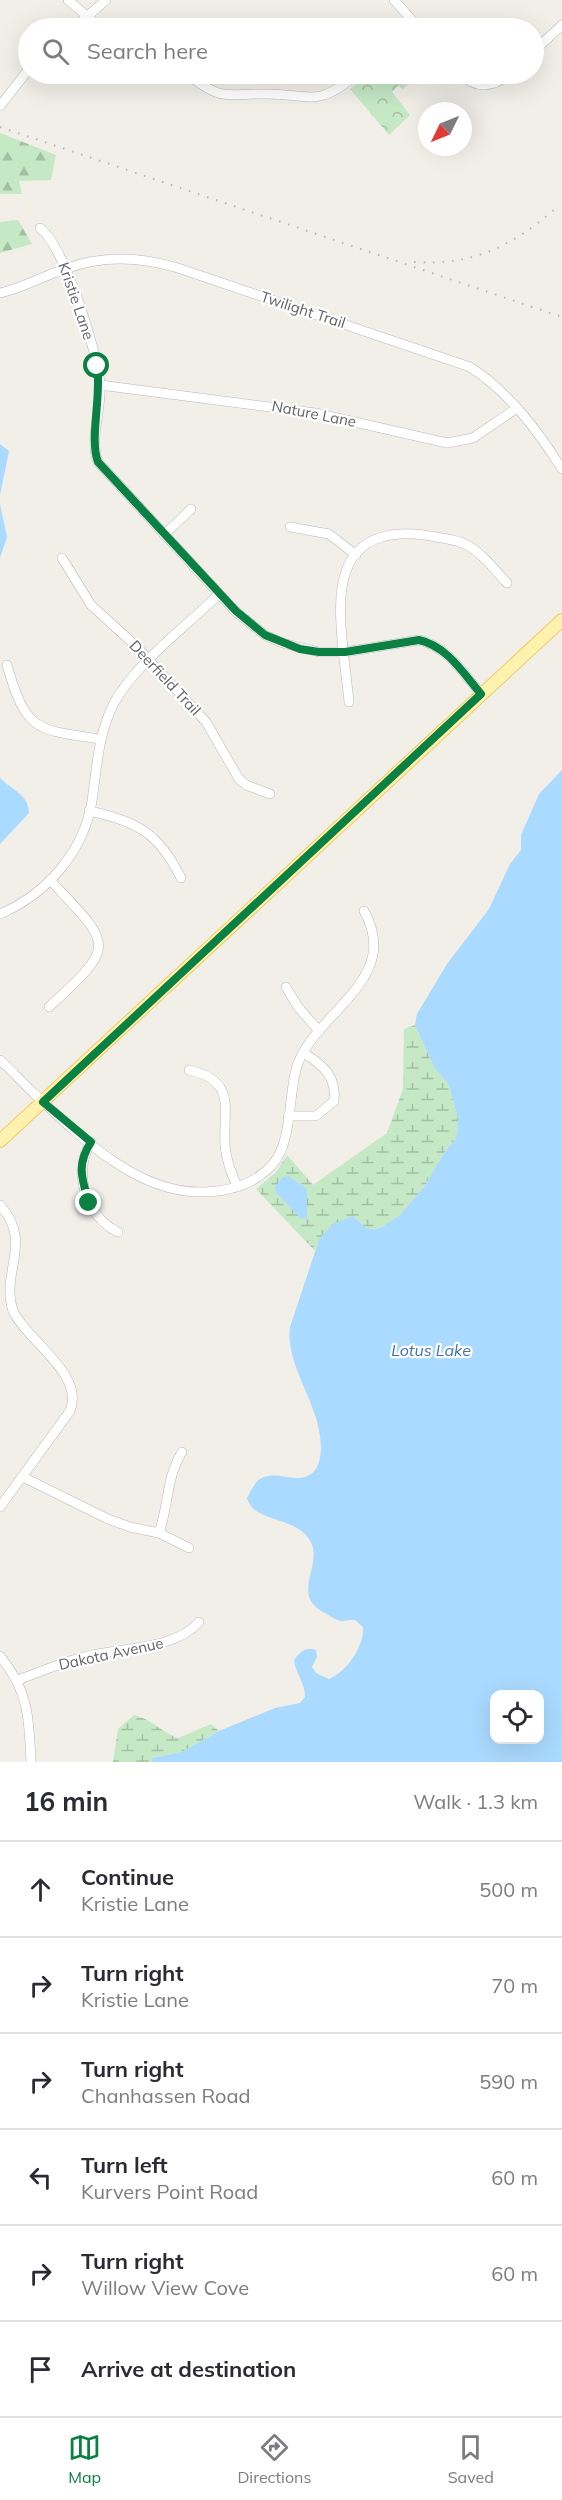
<!DOCTYPE html>
<meta charset="utf-8">
<style>
:root{--surface:#fff;--page:#f2f2f3;--text:#2b2b33;--muted:#7c7c81;--line:#e1e1e2;--accent:#0b8043}
body{margin:0;font-family:Mulish,sans-serif;background:var(--page);color:var(--text)}
.controls{position:absolute;right:18px;bottom:18px;display:grid;overflow:hidden;border-radius:12px;box-shadow:0 6px 24px #0002}
.controls button{width:54px;height:54px;display:grid;place-items:center;padding:0;border:0;border-bottom:2px solid var(--line);background:var(--surface);color:var(--text);font:30px sans-serif}
.compass{position:absolute;left:418px;top:102px;width:54px;height:54px;border-radius:50%;background:var(--surface);box-shadow:0 6px 24px #0002;rotate:227deg}
.stop{position:absolute;width:18px;height:18px;margin:-14px;border:4px solid #0b8043;border-radius:50%;background:#fff}
.stop.end{background:#0b8043;border-color:#fff;box-shadow:0 2px 6px #0008}
.list{margin:0;padding:0;list-style:none}
h2{display:flex;justify-content:space-between;align-items:center;height:78px;margin:0;padding:0 24px;font-size:26px}
h2 small{font-size:20px;font-weight:400;color:var(--muted)}
.list li{display:grid;grid-template-columns:39px 1fr auto;gap:18px;align-items:center;box-sizing:border-box;height:96px;padding:0 24px;border-top:2px solid var(--line)}
.list b{display:block;font-size:22px;white-space:nowrap}
.list p{margin:0;font-size:20px;white-space:nowrap;color:var(--muted)}
.list em{font-size:20px;font-style:normal;color:var(--muted)}
.icon{flex:none;width:33px;height:33px;fill:none;stroke:currentColor;stroke-width:2;stroke-linecap:round;stroke-linejoin:round}
.map{position:relative;flex:none;width:562px;height:1762px;overflow:hidden}
.search{position:absolute;background:var(--surface);box-shadow:0 6px 24px #0002;left:18px;right:18px;top:18px;height:66px;display:flex;align-items:center;gap:15px;box-sizing:border-box;padding:0 21px;border-radius:33px;color:var(--muted);font-size:22px}
.sheet{height:654px;background:var(--surface)}
nav{display:flex;justify-content:space-around;align-items:center;box-sizing:border-box;height:84px;border-top:2px solid var(--line);background:var(--surface);font-size:16px;color:var(--muted)}
nav a{display:grid;justify-items:center;gap:3px}
nav .on{color:var(--accent)}
.map>svg:first-child{display:block}
.forest{fill:url(#forest-firs)}
.wetland{fill:url(#wetland-marsh)}
.park{fill:url(#park-crowns)}
.water{fill:#aadaff;fill-rule:evenodd}
.lines{fill:none;stroke-linecap:round;stroke-linejoin:round}
.minor-casing{stroke:#b5b8bc;stroke-width:10}
.major-casing{stroke:#f2c960;stroke-width:14}
.minor{stroke:#fff;stroke-width:9}
.major{stroke:#fff2af;stroke-width:12}
.rail{stroke:#b6b7b8;stroke-width:2;stroke-dasharray:1.5 8;stroke-linecap:butt}
.route{stroke:#0b8043;stroke-width:8}
.labels{text-anchor:middle;stroke-width:4.5;stroke-linejoin:round;paint-order:stroke}
.street-label{font-size:15px;fill:#5f6368;stroke:#fff}
.water-label{font-size:16px;font-style:italic;fill:#4174aa;stroke:#fff}
</style>
<div class="map">
<svg width="562" height="1762" viewBox="0 0 562 1762">
<defs>
<pattern id="forest-firs" width="22" height="20" patternUnits="userSpaceOnUse" patternTransform="scale(1.5)"><rect width="22" height="20" fill="#c5e8c5"/><path d="M5 1l3.5 6h-7zM16 11l3.5 6h-7z" fill="#a3c0a4"/></pattern>
<pattern id="wetland-marsh" width="20" height="14" patternUnits="userSpaceOnUse" patternTransform="scale(1.5)"><rect width="20" height="14" fill="#c5e8c5"/><path d="M1 5h8M5 5V1M11 12h8M15 12V8" fill="none" stroke="#a3c0a4"/></pattern>
<pattern id="park-crowns" width="20" height="18" patternUnits="userSpaceOnUse" patternTransform="scale(1.5)"><rect width="20" height="18" fill="#c5e8c5"/><path d="M2 6a3 3 0 1 1 6 0M12 15a3 3 0 1 1 6 0" fill="none" stroke="#a3c0a4"/></pattern>
</defs>
<rect width="100%" height="100%" fill="#f1efe8"/>
<g class="forest">
<polygon points="0,133 56,155 51,180 19,181 22,194 0,194"/>
<polygon points="18,220 32,244 0,253 0,222"/>
</g>
<g class="wetland">
<path d="M415 1025 434 1067 449 1084 458 1119 457 1137 444 1153 424 1187 399 1216 378 1229H367L353 1216C333 1224 322 1231 315 1251L256 1189 276 1172 287 1155 313 1185 387 1133 403 1089 404 1029Z"/>
<path d="M134 1715C154 1720 159 1731 178 1738L211 1724 219 1731 182 1752 152 1758V1762H113L118 1729Z"/>
</g>
<polygon class="park" points="369,74 414,74 415,77 403,89 399,85 392,92 410,115 389,135 350,89"/>
<g class="water">
<polygon points="0,444 9,451 0,495"/>
<polygon points="0,504 7,537 0,558"/>
<path d="M562 770V1762H152V1758L182 1752 219 1731 275 1708 300 1703 305 1697C305 1682 296 1675 294 1660 301 1651 305 1647 316 1650L317 1657 312 1667 316 1673 329 1679C347 1671 364 1647 363 1627L355 1620C350 1619 347 1621 342 1621 337 1621 329 1615 325 1613 288 1595 326 1563 309 1539 294 1516 254 1523 247 1498 251 1491 254 1483 260 1479 272 1472 284 1478 296 1478 329 1479 322 1435 315 1415 306 1387 286 1356 290 1327L320 1237 335 1223 353 1216 367 1229H378L399 1216 424 1187 444 1153 457 1137 458 1119 449 1085 434 1067 420 1036 415 1025 417 1014 447 964 489 909 510 864 521 850V835L539 794ZM494 1694H540V1740H494Z"/>
<path d="M0 778C13 791 28 794 29 813L0 844Z"/>
<polygon points="288,1176 307,1189 307,1218 301,1219 276,1192 275,1187 283,1177"/>
</g>
<g class="lines">
<defs>
<g id="minor">
<polyline points="68,0 101,28"/>
<polyline points="394,0 419,28"/>
<polyline points="74,28 106,0"/>
<polyline points="534,51 562,25"/>
<path d="M187 74C224 103 226 93 268 94 313 95 318 107 357 74"/>
<path d="M460 74C476 89 493 88 509 74"/>
<polyline points="0,106 28,70"/>
<path d="M40 228C64 245 98 353 100 384 102 410 89 438 98 462L235 611 265 635 282 643 319 652H345L419 640C447 646 464 674 481 694"/>
<path d="M0 293C23 288 43 276 65 269 102 255 141 257 178 268L470 367C509 392 538 431 562 469"/>
<polyline points="100,385 315,413 447,443 473,438 517,408"/>
<polyline points="290,527 329,534 356,555"/>
<polyline points="164,535 191,509"/>
<polyline points="62,558 91,605 136,646 206,722 239,779 246,785 270,794"/>
<path d="M7 665C26 731 35 730 100 739"/>
<path d="M349 702C346 668 335 610 344 578 355 533 398 529 436 537 447 539 458 540 467 545 483 554 495 570 507 583"/>
<path d="M89 811C137 821 159 833 181 878"/>
<path d="M0 914C47 894 84 851 92 801 97 767 98 734 114 703 137 662 186 627 219 594"/>
<polyline points="286,987 298,1007 319,1031"/>
<path d="M49 1007C118 944 112 946 50 880"/>
<path d="M0 1060C13 1071 23 1084 36 1095 80 1137 136 1192 200 1192 226 1192 253 1185 271 1166 293 1144 288 1094 297 1066 315 1012 403 980 364 911"/>
<path d="M189 1070C237 1081 223 1108 225 1145 226 1160 231 1172 237 1186"/>
<path d="M288 1116H316L334 1101C337 1077 323 1065 304 1053"/>
<path d="M91 1142C72 1172 86 1217 118 1232"/>
<path d="M0 1205C34 1243 0 1272 13 1311 28 1342 85 1374 70 1411L0 1507"/>
<polyline points="23,1477 108,1519 130,1527 159,1533 189,1548"/>
<path d="M159 1533C169 1504 166 1478 182 1452"/>
<path d="M0 1656C29 1691 29 1719 31 1762"/>
<path d="M18 1680C39 1672 61 1663 83 1657 120 1647 173 1651 199 1622"/>
</g>
<polyline id="major" points="0,1141 562,620"/>
</defs>
<use href="#minor" class="minor-casing"/>
<use href="#major" class="major-casing"/>
<use href="#minor" class="minor"/>
<use href="#major" class="major"/>
<g class="rail">
<polyline points="0,127 562,317"/>
<path d="M414 262C473 266 512 246 555 209"/>
</g>
</g>
<g class="lines">
<path class="route" d="M89 1203C82 1179 76 1165 91 1142L43 1102 481 694C464 674 447 646 419 640L345 652H319L300 649 265 635 236 611 98 462C89 439 102 395 97 366"/>
</g>
<g class="labels">
<g class="street-label">
<text transform="translate(76 301) rotate(71)" y="5">Kristie Lane</text>
<text transform="translate(303 310) rotate(18)" y="5">Twilight Trail</text>
<text transform="translate(314 414) rotate(11)" y="5">Nature Lane</text>
<text transform="translate(165 678) rotate(47)" y="5">Deerfield Trail</text>
<text transform="translate(111 1654) rotate(-12)" y="5">Dakota Avenue</text>
</g>
<g class="water-label">
<text x="431" y="1356">Lotus Lake</text>
</g>
</g>
</svg>
<div class="controls">
<button><svg class="icon" aria-label="locate" viewBox="0 0 24 24"><circle cx="12" cy="12" r="6"/><path d="M12 2v4M12 18v4M2 12h4M18 12h4"/></svg></button>
</div>
<svg class="compass" viewBox="-18 -18 36 36"><path d="M0-13l5 13h-10z" fill="#e53935"/><path d="M0 13l5-13h-10z" fill="#7c7c81"/></svg>
<div class="stop" style="left:97px;top:366px"></div>
<div class="stop end" style="left:89px;top:1203px"></div>
<div class="search"><svg class="icon" aria-label="search" viewBox="0 0 24 24"><circle cx="10" cy="10" r="6"/><path d="M15 15l6 6"/></svg>Search here</div>
</div>
<section class="sheet">
<h2>16 min<small>Walk · 1.3 km</small></h2>
<ul class="list">
<li><svg class="icon" aria-label="ahead" viewBox="0 0 24 24"><path d="M12 20V5M6 11l6-6 6 6"/></svg><div><b>Continue</b><p>Kristie Lane</p></div><em>500 m</em></li>
<li><svg class="icon" aria-label="right" viewBox="0 0 24 24"><path d="M7 20v-9h11M14 6l5 5-5 5"/></svg><div><b>Turn right</b><p>Kristie Lane</p></div><em>70 m</em></li>
<li><svg class="icon" aria-label="right" viewBox="0 0 24 24"><path d="M7 20v-9h11M14 6l5 5-5 5"/></svg><div><b>Turn right</b><p>Chanhassen Road</p></div><em>590 m</em></li>
<li><svg class="icon" aria-label="left" viewBox="0 0 24 24"><path d="M17 20v-9H6M10 6l-5 5 5 5"/></svg><div><b>Turn left</b><p>Kurvers Point Road</p></div><em>60 m</em></li>
<li><svg class="icon" aria-label="right" viewBox="0 0 24 24"><path d="M7 20v-9h11M14 6l5 5-5 5"/></svg><div><b>Turn right</b><p>Willow View Cove</p></div><em>60 m</em></li>
<li><svg class="icon" aria-label="arrive" viewBox="0 0 24 24"><path d="M6 21V4h12l-3 4 3 4H6"/></svg><div><b>Arrive at destination</b></div></li>
</ul>
</section>
<nav>
<a class="on"><svg class="icon" aria-label="map" viewBox="0 0 24 24"><path d="M3 6l6-2 6 2 6-2v14l-6 2-6-2-6 2zM9 4v14M15 6v14"/></svg>Map</a>
<a><svg class="icon" aria-label="directions" viewBox="0 0 24 24"><path d="M12 3l9 9-9 9-9-9zM9 14v-3h6M13 9l2 2-2 2"/></svg>Directions</a>
<a><svg class="icon" aria-label="saved" viewBox="0 0 24 24"><path d="M7 4h10v16l-5-4-5 4z"/></svg>Saved</a>
</nav>
